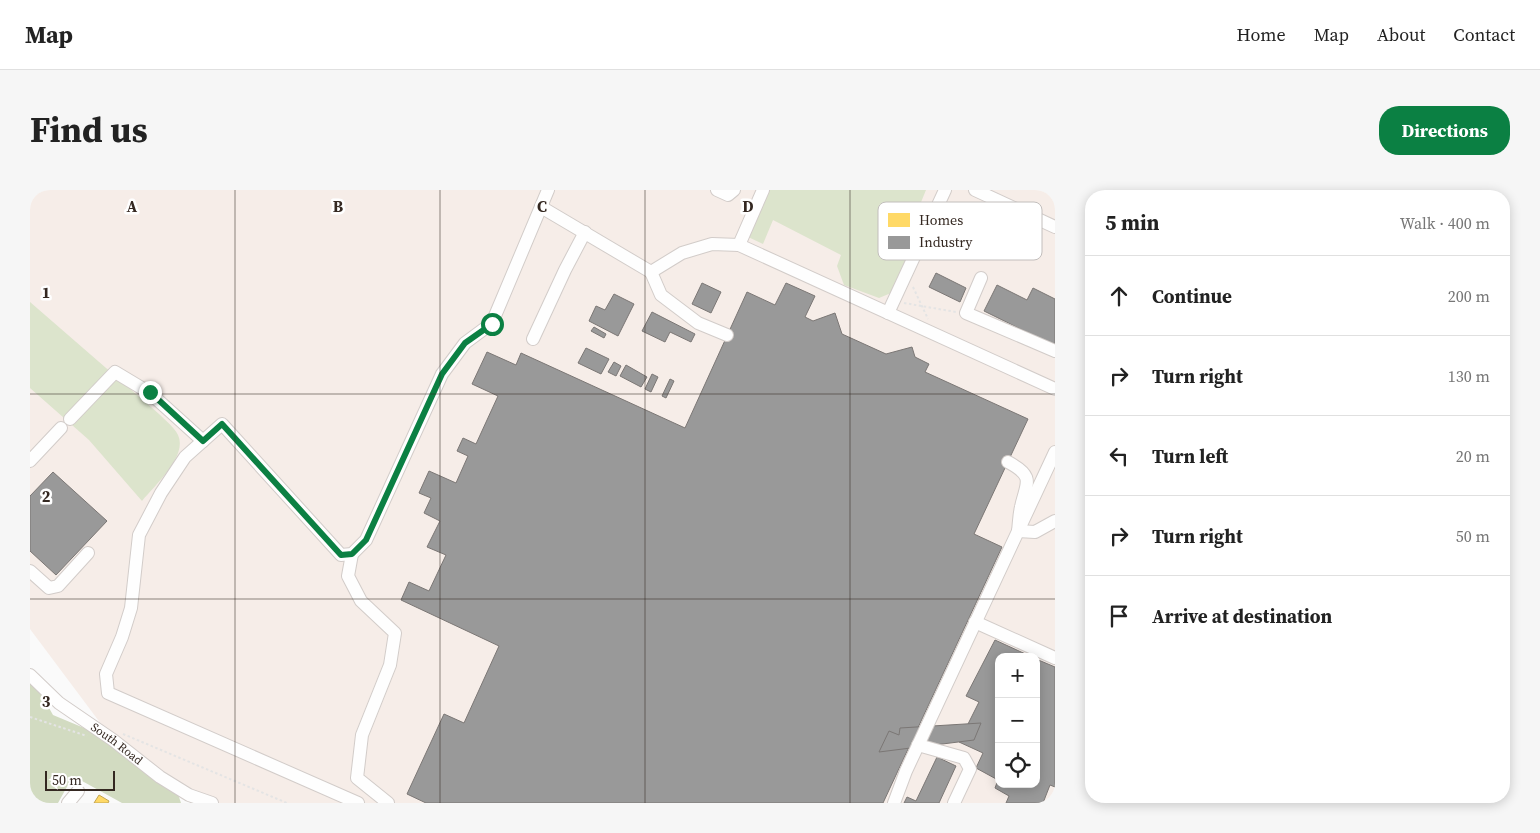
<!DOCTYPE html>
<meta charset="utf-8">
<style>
:root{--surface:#fff;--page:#f6f6f6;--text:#222;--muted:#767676;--line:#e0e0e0;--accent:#0b8043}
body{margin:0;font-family:"Source Serif 4",serif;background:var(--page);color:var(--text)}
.controls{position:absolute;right:15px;bottom:15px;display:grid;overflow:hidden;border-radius:10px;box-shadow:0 2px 12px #0003}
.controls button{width:45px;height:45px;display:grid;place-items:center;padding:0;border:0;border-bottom:1px solid var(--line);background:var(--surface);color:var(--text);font:25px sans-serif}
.scale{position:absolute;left:15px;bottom:12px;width:70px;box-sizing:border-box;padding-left:5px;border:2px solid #342821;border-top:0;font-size:14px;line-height:18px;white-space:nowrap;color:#342821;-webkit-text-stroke:4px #fff;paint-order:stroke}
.stop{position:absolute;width:15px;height:15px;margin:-11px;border:4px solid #0b8043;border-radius:50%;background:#fff}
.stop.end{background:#0b8043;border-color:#fff;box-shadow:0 1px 5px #0008}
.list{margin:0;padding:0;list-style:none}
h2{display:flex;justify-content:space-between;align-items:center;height:65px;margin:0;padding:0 20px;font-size:21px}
h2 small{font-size:16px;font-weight:400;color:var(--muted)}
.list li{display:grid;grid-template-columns:32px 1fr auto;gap:15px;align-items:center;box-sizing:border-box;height:80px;padding:0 20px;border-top:1px solid var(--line)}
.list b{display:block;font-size:19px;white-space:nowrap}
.list em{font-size:16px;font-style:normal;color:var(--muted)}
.icon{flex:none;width:28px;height:28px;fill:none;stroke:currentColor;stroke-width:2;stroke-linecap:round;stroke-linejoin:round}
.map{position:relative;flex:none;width:1025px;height:613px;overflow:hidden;border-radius:20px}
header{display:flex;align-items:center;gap:30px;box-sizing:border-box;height:70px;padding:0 25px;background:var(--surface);border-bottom:1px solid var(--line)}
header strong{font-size:24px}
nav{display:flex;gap:28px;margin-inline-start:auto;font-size:18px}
.intro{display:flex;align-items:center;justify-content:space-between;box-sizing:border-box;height:120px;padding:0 30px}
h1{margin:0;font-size:35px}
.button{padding:12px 22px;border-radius:20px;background:var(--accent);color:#fff;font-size:18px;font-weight:700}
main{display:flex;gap:30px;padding:0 30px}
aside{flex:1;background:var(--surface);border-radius:20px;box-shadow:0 2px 12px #0003}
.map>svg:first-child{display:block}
.built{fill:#f6ede8;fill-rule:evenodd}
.green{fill:#dce4cc}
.forest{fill:#d2dbc1}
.homes{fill:#ffd966;stroke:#c2a451}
.industry{fill:#999;stroke:#7b7775}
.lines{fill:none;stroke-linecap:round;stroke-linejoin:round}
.minor-casing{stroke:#d2ccc9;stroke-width:14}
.path{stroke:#e4e4e4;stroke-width:2;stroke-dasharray:2.5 2.5;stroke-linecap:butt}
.minor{stroke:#fefefe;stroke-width:12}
.route{stroke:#0b8043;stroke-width:6}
.grid{fill:none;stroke:#342821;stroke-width:1;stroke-opacity:0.55}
.labels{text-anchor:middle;stroke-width:5;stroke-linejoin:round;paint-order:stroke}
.street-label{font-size:12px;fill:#342821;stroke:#fff}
.key{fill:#fff;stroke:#c2bebc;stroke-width:1}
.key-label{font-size:14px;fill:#342821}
.grid-label{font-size:16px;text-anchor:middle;font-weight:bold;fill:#342821;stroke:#fff;stroke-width:5;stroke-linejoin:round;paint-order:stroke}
</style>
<header>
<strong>Map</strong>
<nav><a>Home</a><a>Map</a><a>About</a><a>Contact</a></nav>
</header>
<div class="intro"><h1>Find us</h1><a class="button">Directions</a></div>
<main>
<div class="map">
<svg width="1025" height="613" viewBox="0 0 1025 613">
<rect width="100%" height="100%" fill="#fafafa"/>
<path class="built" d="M0 0H1025V613H182L83 550 0 439ZM969 467H1006V594H969Z"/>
<g class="green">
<polygon points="739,0 896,0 878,44 887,48 861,103 849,108 814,95 807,76 811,65 743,30 733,54 716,46"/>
<path d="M0 112 129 224C135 230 144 237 148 245 158 266 125 295 112 311L59 250 0 198Z"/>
</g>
<polygon class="forest" points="0,493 10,502 23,525 83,550 148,604 151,613 92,613 43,586 28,613 0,613"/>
<polygon class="homes" points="69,605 79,611 78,613 64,613"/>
<g class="industry">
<polygon points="906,83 936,98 930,112 899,97"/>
<polygon points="672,93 691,102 681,123 662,114"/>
<polygon points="756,93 785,106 775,127 783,131 805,123 812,144 856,164 882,157 885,167 899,174 895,182 998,229 944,344 972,357 853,613 396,613 377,604 414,524 434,533 469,456 371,410 379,392 399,401 416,365 397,357 410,331 394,323 401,308 389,303 399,281 426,293 438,266 427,261 433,248 446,254 468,206 442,194 457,162 486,175 491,163 655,238 717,102 745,115"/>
<polygon points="967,95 997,110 1003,98 1025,109 1025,156 954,121"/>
<polygon points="584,104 604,114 588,146 559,131 566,116 575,120"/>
<polygon points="622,122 665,144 661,152 640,142 635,152 612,141"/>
<polygon points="564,137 576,144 574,148 561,141"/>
<polygon points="556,158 579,169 571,184 548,173"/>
<polygon points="584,172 591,176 586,186 578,182"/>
<polygon points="596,175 617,187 611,197 590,186"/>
<polygon points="622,184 628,187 621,202 615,199"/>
<polygon points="640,189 644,191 636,208 632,206"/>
<polygon points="23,282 77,331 26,385 0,361 0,306"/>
<polygon points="965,450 1002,467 969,467 969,594 1006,594 1006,469 1025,477 1025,597 1020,595 1013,613 976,613 979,606 965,598 968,590 946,578 953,563 929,552 949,512 936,506"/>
<polygon points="951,533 944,550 849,562 859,541 869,545 870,538"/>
<polygon points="907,567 926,576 909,613 874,613 877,607 886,611"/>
</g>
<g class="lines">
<defs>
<g id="minor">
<polyline points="687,0 698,5 704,0"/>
<polyline points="945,0 1025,37"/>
<polyline points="511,17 621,82 652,63 682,54 709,55 1025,199"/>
<polyline points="709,55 733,0"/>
<polyline points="621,82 631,105 668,133 697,145"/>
<polyline points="951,88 936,123 1025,161"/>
<polyline points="858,123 915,0"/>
<polyline points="503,149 535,80 555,42"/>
<polyline points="40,229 85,182 120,203 173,251"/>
<polyline points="0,271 31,238"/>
<path d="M978 272C1006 287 996 293 991 317 989 325 989 333 988 341L1005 342 1025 331"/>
<polyline points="322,364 318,386 331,411 365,443 360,475 332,545 327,588 358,613"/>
<polyline points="0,381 19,398 28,396 58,363"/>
<polyline points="945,432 1025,468"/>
<path id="s1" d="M0 485 29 513 83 550 130 587 159 605 182 613"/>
<polyline points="888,555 934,568 940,579 924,613"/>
<polyline points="38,613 48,601"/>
<polyline points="328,613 78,503 76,484 92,447 101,418 109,345 131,303 155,267 192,234 311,365 322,364 336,350 412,184 435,153 462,133 518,0"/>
<polyline points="864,613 876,581 1025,262"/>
</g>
</defs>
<use href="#minor" class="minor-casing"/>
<g class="path">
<polyline points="883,97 898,129"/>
<polyline points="874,113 926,122"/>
<polyline points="0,527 57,546"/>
<polyline points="93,544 257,613"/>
</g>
<use href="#minor" class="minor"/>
</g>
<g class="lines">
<polyline class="route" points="120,202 173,251 192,234 311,365 322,364 336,350 412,184 435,153 462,134"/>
</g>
<path class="grid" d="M205 0V613M410 0V613M615 0V613M820 0V613M0 204H1025M0 409H1025"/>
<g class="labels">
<g class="street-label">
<text dy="4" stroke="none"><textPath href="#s1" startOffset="111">South Road</textPath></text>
</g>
</g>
<rect x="848" y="12" width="164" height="58" rx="8" class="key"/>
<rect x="858" y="23" width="22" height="14" fill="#ffd966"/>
<rect x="858" y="46" width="22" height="13" fill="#999"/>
<g class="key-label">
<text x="889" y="35">Homes</text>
<text x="889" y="57">Industry</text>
</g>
<g class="grid-label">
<text x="102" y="22">A</text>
<text x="308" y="22">B</text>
<text x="512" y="22">C</text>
<text x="718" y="22">D</text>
<text x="16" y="108">1</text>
<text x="16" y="312">2</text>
<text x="16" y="517">3</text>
</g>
</svg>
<div class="controls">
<button>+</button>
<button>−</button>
<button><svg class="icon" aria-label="locate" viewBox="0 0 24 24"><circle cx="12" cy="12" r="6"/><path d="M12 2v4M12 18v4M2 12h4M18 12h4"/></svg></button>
</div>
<div class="scale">50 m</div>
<div class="stop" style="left:462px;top:134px"></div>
<div class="stop end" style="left:120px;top:202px"></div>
</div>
<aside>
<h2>5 min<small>Walk · 400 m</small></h2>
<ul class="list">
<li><svg class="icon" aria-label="ahead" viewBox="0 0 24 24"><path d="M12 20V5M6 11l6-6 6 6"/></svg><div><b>Continue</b></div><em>200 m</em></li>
<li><svg class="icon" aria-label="right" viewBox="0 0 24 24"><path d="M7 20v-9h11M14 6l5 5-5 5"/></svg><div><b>Turn right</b></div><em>130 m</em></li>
<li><svg class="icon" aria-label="left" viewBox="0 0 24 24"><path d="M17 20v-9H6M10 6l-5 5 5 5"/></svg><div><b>Turn left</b></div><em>20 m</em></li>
<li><svg class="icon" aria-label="right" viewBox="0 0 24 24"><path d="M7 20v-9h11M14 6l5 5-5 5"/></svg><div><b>Turn right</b></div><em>50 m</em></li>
<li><svg class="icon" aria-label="arrive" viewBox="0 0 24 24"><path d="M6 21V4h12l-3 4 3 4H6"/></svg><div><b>Arrive at destination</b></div></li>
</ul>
</aside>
</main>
